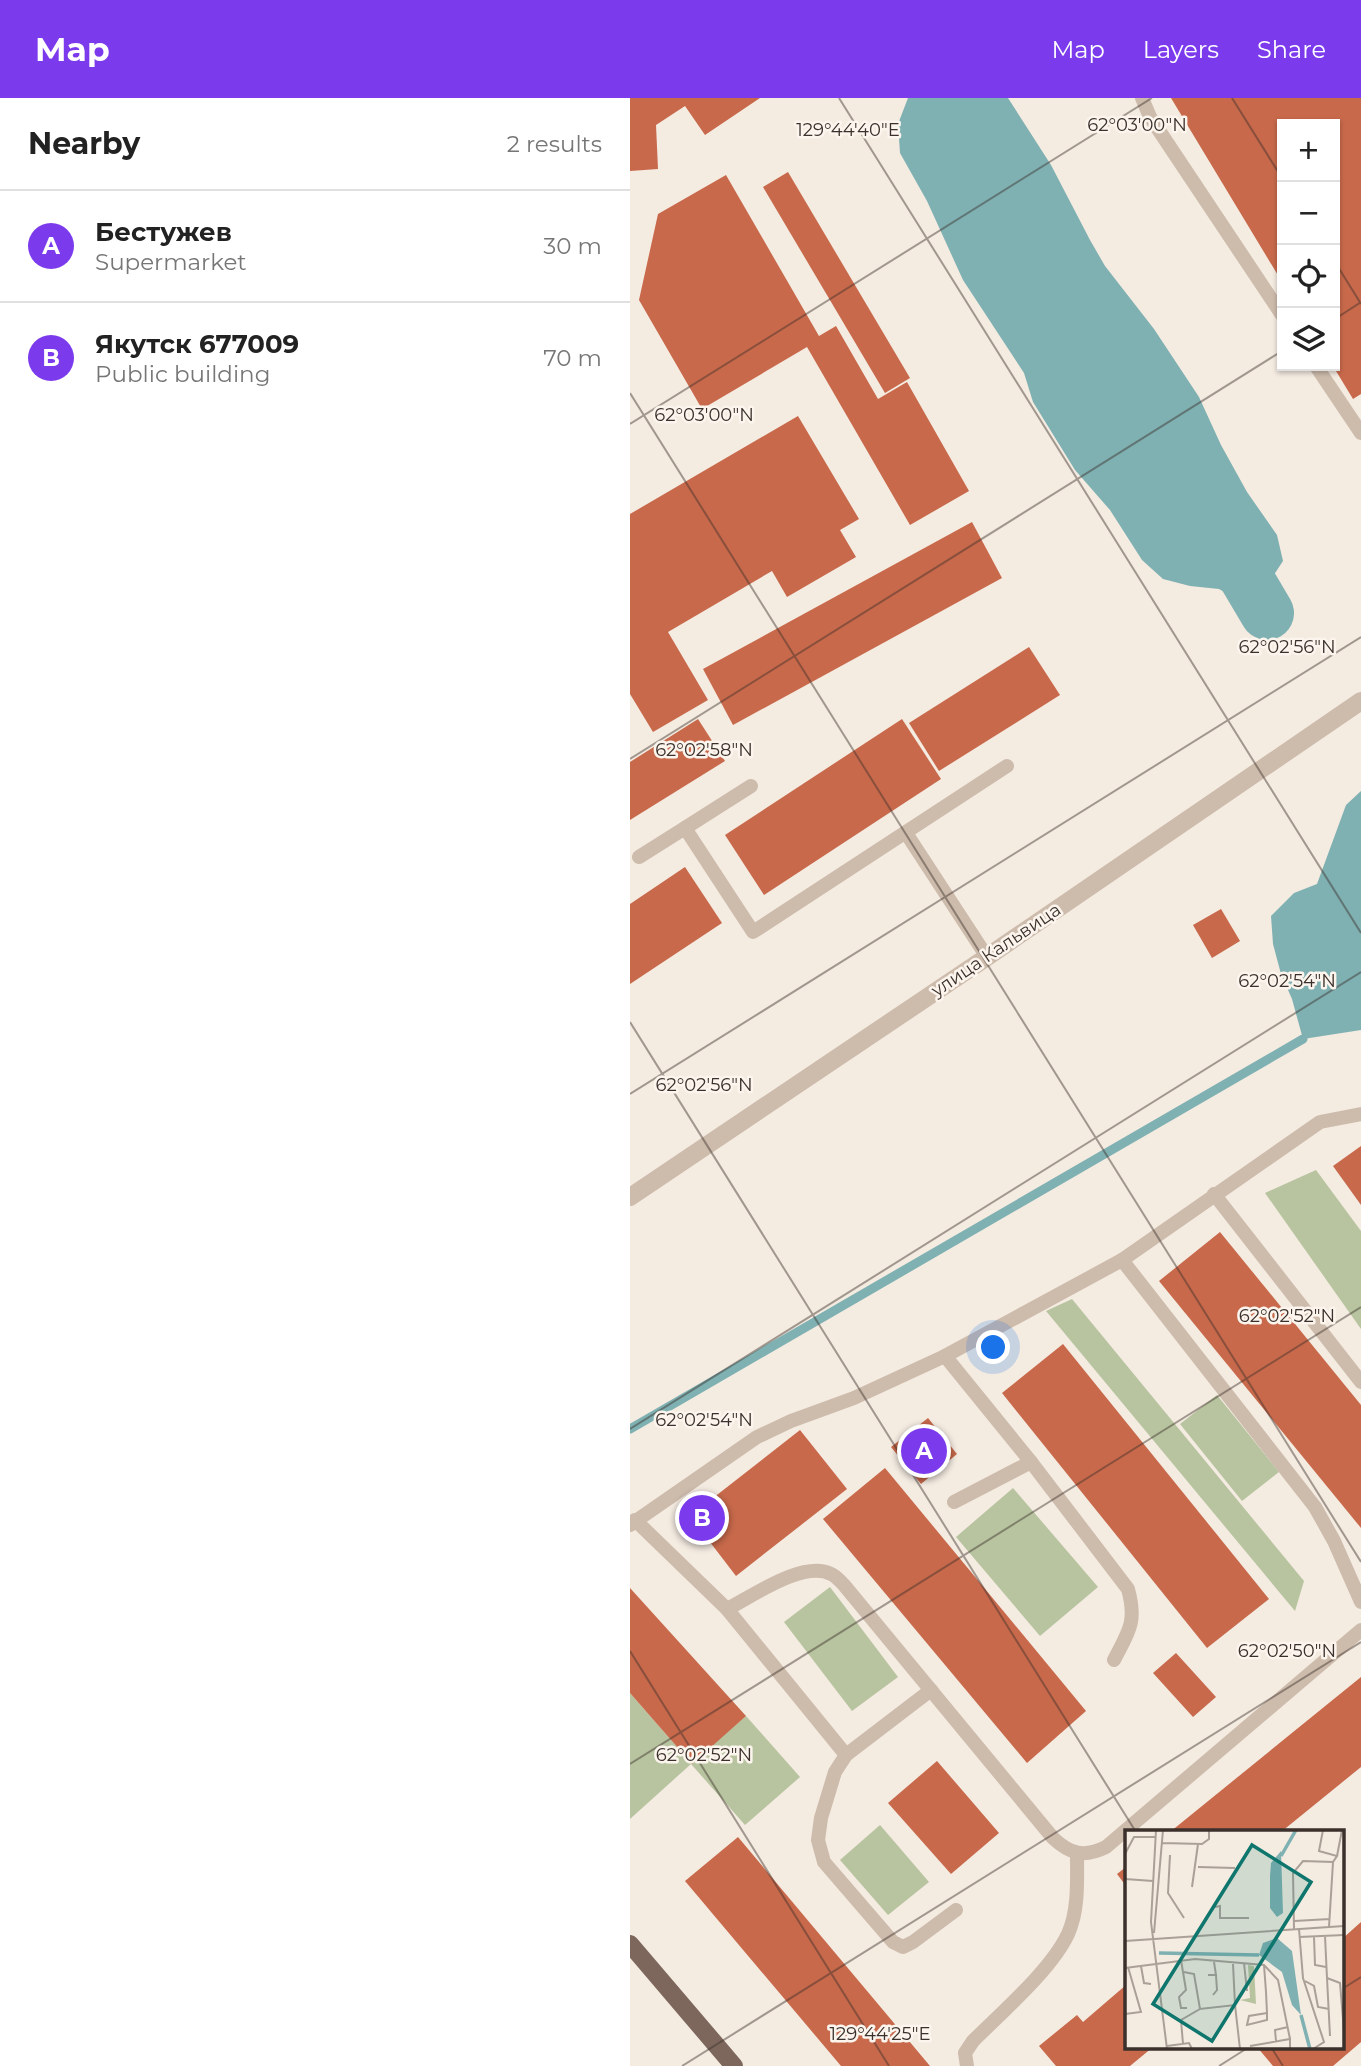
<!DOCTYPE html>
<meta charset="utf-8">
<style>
:root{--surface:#fff;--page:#f2f2f2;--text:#222;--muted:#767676;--line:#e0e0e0;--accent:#7c3aed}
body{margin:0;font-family:Montserrat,sans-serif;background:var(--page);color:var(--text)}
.controls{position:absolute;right:21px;top:21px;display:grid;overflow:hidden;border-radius:0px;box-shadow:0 2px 5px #0004}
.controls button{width:63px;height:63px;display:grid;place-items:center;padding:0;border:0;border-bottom:2px solid var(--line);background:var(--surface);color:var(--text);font:35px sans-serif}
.you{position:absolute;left:364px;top:1250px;width:24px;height:24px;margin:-18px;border:5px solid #fff;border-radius:50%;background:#1a73e8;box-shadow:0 0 0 10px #1a73e833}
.badge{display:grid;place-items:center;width:46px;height:46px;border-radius:50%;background:var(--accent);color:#fff;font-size:23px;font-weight:700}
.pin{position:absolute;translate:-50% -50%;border:4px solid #fff;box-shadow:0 2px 7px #0006}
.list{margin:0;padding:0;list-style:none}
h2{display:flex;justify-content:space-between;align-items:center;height:91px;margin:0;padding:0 28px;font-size:30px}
h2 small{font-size:23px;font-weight:400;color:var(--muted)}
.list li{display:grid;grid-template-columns:46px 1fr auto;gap:21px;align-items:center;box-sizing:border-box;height:112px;padding:0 28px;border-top:2px solid var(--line)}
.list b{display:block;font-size:26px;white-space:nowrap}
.list p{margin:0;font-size:23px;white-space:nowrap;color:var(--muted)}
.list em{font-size:23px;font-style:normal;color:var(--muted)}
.icon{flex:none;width:38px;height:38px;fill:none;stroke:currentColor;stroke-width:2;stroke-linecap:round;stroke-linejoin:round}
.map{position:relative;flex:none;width:731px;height:1968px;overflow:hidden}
header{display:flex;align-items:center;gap:42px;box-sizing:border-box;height:98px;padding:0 35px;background:var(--accent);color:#fff}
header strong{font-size:33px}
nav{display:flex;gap:38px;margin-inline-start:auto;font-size:24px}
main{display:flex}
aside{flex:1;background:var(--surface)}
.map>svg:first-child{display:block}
.green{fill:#b8c4a0}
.water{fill:#7fb0b2}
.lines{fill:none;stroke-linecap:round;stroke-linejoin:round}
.stream{stroke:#7fb0b2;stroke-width:9}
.river{stroke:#7fb0b2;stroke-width:54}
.building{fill:#c8694b}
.service{stroke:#cdbbac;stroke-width:14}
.tertiary{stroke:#cdbbac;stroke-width:18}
.primary{stroke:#7d675c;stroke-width:18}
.ticks{fill:none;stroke:#3b302b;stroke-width:2;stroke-opacity:0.45}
.labels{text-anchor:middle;stroke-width:5;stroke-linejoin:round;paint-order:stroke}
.street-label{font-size:18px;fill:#3b302b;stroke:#fbf5ee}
.inset-river{fill:none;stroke:#7fb0b2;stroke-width:3.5}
.inset-road{fill:none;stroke:#aaa098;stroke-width:2}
.view{fill:#0f766e;fill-opacity:0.15;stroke:#0f766e;stroke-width:3.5}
.inset-edge{fill:none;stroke:#3b302b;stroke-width:3.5}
.ticks-label{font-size:18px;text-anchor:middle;fill:#3b302b;stroke:#fbf5ee;stroke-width:5;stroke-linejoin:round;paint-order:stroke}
</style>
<header>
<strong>Map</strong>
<nav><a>Map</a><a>Layers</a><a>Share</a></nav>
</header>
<main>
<aside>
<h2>Nearby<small>2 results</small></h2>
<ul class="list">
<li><span class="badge">A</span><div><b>Бестужев</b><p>Supermarket</p></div><em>30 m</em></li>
<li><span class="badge">B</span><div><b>Якутск 677009</b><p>Public building</p></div><em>70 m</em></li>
</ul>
</aside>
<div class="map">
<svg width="731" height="1968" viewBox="0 0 731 1968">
<rect width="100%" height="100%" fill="#f4ebe1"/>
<g class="green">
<polygon points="686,1072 731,1133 731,1231 635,1095"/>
<polygon points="442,1201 674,1483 665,1513 416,1213"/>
<polygon points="587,1297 649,1374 612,1403 550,1326"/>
<polygon points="383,1390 468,1489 410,1538 326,1439"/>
<polygon points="200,1489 268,1579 222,1613 154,1524"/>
<polygon points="0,1595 61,1665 116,1618 170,1679 115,1727 61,1666 0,1721"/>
<polygon points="250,1727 299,1784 258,1817 210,1762"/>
</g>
<g class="water">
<polygon points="278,0 378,0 421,67 460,142 475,168 524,231 569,299 591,347 617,394 647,437 653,463 622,510 589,491 560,488 533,481 512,462 480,412 445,372 403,304 394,275 333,182 297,103 270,55 268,26"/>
<polygon points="731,693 731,932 673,941 662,901 651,876 643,846 641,818 664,795 687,786 716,707"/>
</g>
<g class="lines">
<polyline class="stream" points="0,1331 673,941"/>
<polyline class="river" points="589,434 637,515"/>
</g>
<g class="building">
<polygon points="0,0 130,0 75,37 55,8 26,27 28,71 0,73"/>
<polygon points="541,0 731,0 731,296 723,301 703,268 705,268 705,26 652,26 652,184"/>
<polygon points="158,74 280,280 255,295 133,89"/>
<polygon points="96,77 189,238 206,228 248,301 277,284 339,393 280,427 177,249 72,311 9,202 28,116"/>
<polygon points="168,318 229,421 210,432 226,459 157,499 142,473 38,534 78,602 23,634 0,596 0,416"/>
<polygon points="342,424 372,480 103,627 73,571"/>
<polygon points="399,549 430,597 309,673 279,625"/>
<polygon points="68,621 95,663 0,722 0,664"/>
<polygon points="272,621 311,681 134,797 95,737"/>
<polygon points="55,769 92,825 0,886 0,806"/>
<polygon points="591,811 610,843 582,860 563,827"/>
<polygon points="731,1048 731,1107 703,1068"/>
<polygon points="590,1134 731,1307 731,1430 529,1183"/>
<polygon points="433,1246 639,1501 577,1550 372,1295"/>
<polygon points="298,1320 327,1356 291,1386 261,1349"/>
<polygon points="170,1332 217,1391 106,1478 60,1418"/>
<polygon points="255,1370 456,1613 397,1665 193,1421"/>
<polygon points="0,1490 116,1618 62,1666 0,1595"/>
<polygon points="546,1555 586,1599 563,1619 523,1575"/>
<polygon points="731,1579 731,1669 651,1734 540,1734"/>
<polygon points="307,1663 369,1735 321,1776 258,1705"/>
<polygon points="108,1739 300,1968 211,1968 55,1783"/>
<polygon points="496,1769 496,1788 487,1776"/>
<polygon points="731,1824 731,1944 703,1968 643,1968 627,1949 712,1949 712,1841"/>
<polygon points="496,1887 496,1949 523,1949 500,1968 426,1968 409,1948 447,1917 453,1924"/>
</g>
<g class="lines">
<g class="service">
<polyline points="512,0 520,19 652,217"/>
<polyline points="686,268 731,335"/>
<polyline points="55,730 121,688"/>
<polyline points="276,735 357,859"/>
<polyline points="9,759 55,730 123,834 377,668"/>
<polyline points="584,1096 731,1284"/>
<polyline points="492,1162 685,1409 704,1443 731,1504"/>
<polyline points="315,1258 401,1364 324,1404"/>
<path d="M401 1364 498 1491C507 1524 499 1533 484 1562"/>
<polyline points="5,1422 97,1511 216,1657 205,1674 191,1720 188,1742 194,1764 263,1844 273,1849 283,1844 326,1812"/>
<polyline points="0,1427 127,1339 161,1323 224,1300 315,1258 492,1162 690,1024 731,1016"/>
<path d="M97 1511C123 1498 173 1462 201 1476 206 1478 210 1483 214 1487L423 1740C440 1756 454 1760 476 1749L731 1532"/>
<polyline points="216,1657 301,1592"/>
<path d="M337 1968 335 1955 343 1943C372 1914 421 1872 438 1836 449 1812 447 1781 447 1755"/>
</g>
<polyline class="tertiary" points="0,1099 357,859 731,603"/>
<polyline class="primary" points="0,1846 104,1968"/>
</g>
<path class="ticks" d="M209 0 731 835M602 0 652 80M705 164 731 206M705 221 731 204M0 295 731 1464M0 326 522 0M0 661 652 253M0 924 506 1734M0 996 731 539M0 1331 731 874M0 1553 259 1968M0 1666 731 1209M712 1891 731 1879M641 1949 653 1968M52 1968 731 1544M589 1968 619 1949"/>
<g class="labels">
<g class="street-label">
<text transform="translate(366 852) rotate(-34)" y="6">улица Кальвица</text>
</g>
</g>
<g transform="translate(495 1732)">
<rect width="219" height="219" fill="#f4ebe1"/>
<path d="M123 135 129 136 131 174 115 170 125 168Z" fill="#b8c4a0"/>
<path d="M156 21 158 83 152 87 145 78V46L146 33ZM152 108 167 121 176 185 167 175 157 142 134 125 138 113Z" fill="#7fb0b2"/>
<path class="inset-river" d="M156 26 171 0M34 123 134 125M176 185 185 219"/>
<path class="inset-road" d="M31 0 26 92 42 219M198 0 194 21 212 26 208 32M37 13 77 14 84 9V0M0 24 9 7H31M45 25 43 63 59 88M212 26 217 0M73 37 110 38M0 49 28 51M67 57 73 14M90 77 95 76V88H124M169 91 205 89M169 99 168 43 178 31 208 32 204 97M174 99 178 148 199 212 188 219M29 103 38 0M200 106 202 148 215 153 219 201M174 107 219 105M189 107 190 135 201 137M0 111 219 96M56 130 61 160 54 167 56 178H62M119 133 122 161M108 134 110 175M139 135 141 162 142 183V190L122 195 124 186 142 183M16 136 19 153 26 154M0 138 70 129 139 135 153 150 165 209M59 142 69 144 75 179 110 175 115 219M83 145H91L89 132M202 148 205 206M180 151 189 156 193 177 204 179M88 165 92 160 91 145M0 184 16 182 3 137M151 211 150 200 163 197M58 214 56 190 75 179M42 216 64 213 67 219M125 216 165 209V219"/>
<path class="view" d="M127 15 186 52 87 211 28 174Z"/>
<rect width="219" height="219" class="inset-edge"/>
</g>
<g class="ticks-label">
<text x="507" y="33">62°03'00"N</text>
<text x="218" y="38">129°44'40"E</text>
<text x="74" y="323">62°03'00"N</text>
<text x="657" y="555">62°02'56"N</text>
<text x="74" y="658">62°02'58"N</text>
<text x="657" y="889">62°02'54"N</text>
<text x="74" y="993">62°02'56"N</text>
<text x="657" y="1224">62°02'52"N</text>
<text x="74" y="1328">62°02'54"N</text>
<text x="657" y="1559">62°02'50"N</text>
<text x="74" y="1663">62°02'52"N</text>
<text x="250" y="1942">129°44'25"E</text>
</g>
</svg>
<div class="controls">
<button>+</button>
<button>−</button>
<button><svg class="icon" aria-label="locate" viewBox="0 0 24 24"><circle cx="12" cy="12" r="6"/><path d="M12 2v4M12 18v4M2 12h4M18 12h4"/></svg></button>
<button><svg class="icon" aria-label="layers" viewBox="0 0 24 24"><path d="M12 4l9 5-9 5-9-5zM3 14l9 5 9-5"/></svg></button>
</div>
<div class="you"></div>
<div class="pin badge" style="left:294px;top:1353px">A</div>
<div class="pin badge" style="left:72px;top:1420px">B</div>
</div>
</main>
